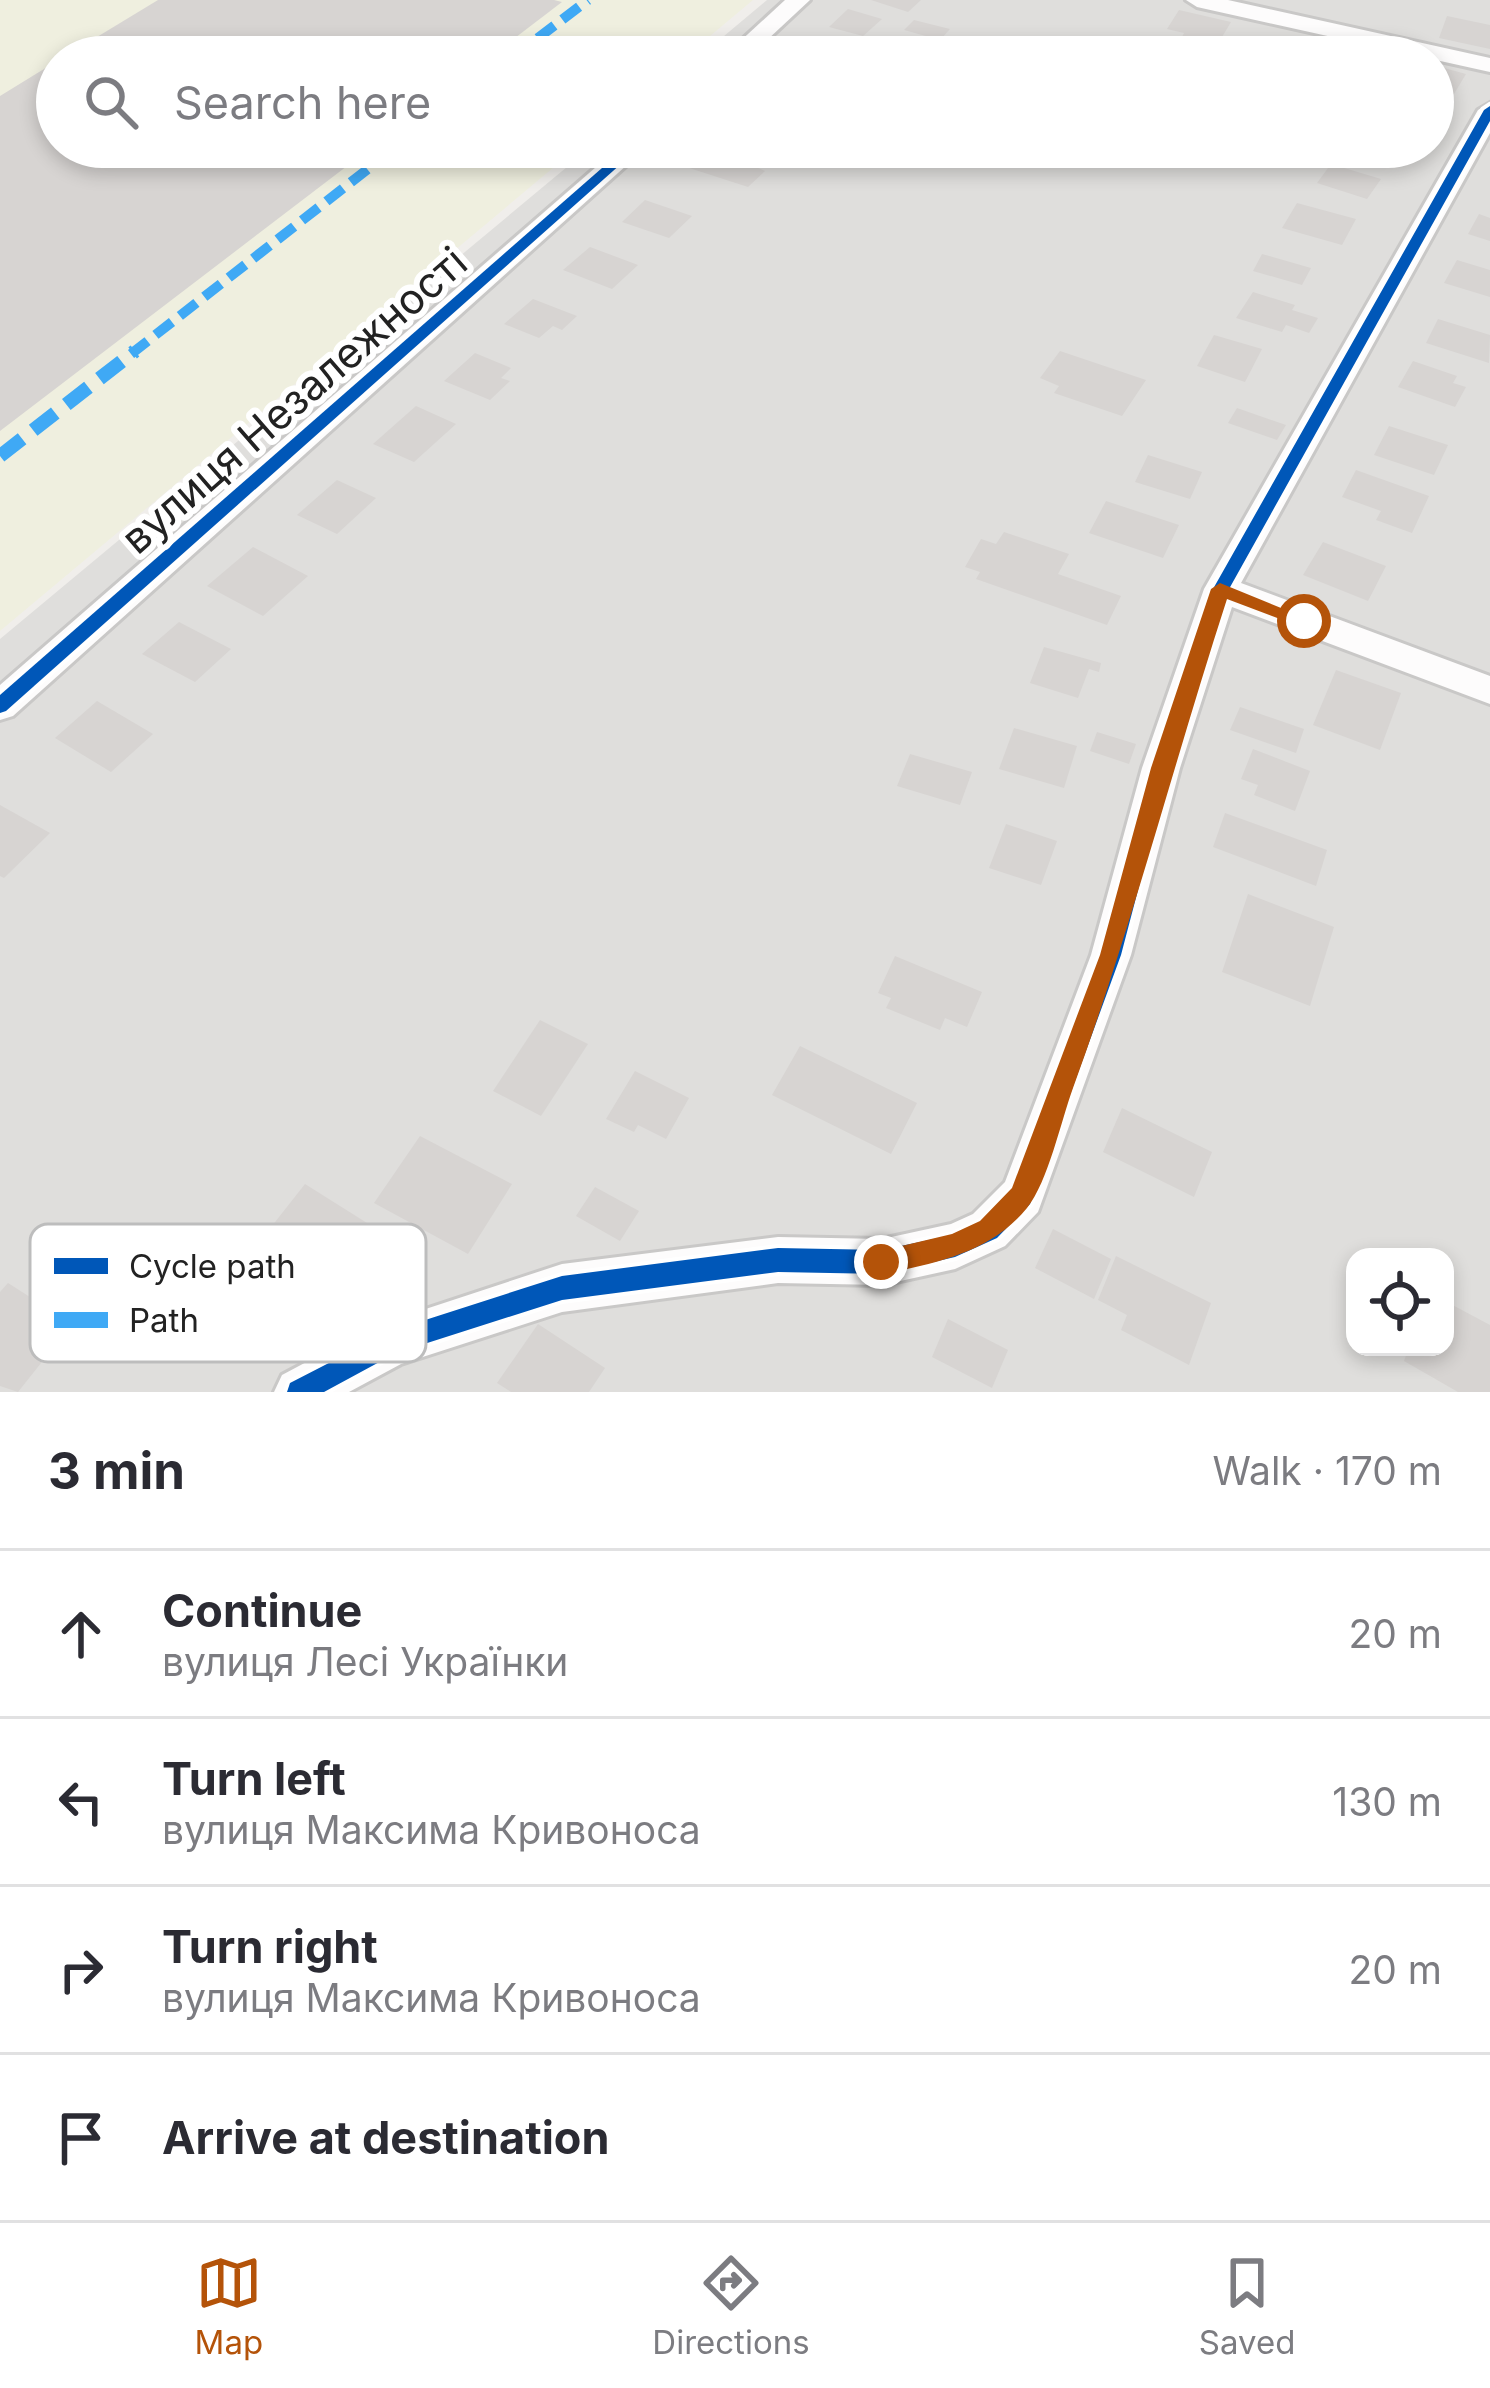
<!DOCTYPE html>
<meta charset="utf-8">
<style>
:root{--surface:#fff;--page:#f2f2f3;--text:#2b2b33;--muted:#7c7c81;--line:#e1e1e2;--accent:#b45309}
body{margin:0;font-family:Inter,sans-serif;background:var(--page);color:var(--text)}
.controls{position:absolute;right:36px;bottom:36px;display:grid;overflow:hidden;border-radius:24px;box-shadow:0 6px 18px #0003}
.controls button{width:108px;height:108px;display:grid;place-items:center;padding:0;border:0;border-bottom:3px solid var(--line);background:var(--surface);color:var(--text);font:60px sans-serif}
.stop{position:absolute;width:36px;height:36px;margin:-27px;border:9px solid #b45309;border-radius:50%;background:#fff}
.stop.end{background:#b45309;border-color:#fff;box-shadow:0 3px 12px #0008}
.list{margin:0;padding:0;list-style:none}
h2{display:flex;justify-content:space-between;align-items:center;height:156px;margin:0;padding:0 48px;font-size:51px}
h2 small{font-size:39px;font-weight:400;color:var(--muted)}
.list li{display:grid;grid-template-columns:78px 1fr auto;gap:36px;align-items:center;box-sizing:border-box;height:168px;padding:0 48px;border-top:3px solid var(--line)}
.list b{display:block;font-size:45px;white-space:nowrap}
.list p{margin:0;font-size:39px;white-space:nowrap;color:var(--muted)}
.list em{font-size:39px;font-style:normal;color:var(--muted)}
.icon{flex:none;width:66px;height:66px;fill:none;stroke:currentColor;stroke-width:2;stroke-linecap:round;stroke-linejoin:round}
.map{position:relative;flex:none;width:1490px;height:1392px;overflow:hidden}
.search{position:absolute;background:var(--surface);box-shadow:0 6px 18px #0003;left:36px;right:36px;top:36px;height:132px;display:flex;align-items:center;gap:30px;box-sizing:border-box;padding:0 42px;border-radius:66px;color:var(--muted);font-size:45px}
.sheet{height:828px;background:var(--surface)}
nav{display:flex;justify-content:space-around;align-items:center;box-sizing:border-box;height:168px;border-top:3px solid var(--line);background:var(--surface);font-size:33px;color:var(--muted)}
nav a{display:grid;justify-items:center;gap:6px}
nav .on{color:var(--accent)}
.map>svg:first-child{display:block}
.residential{fill:#dfdedc;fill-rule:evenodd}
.farmland{fill:#efefdf}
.building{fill:#d7d4d2}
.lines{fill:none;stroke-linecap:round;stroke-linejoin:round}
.street-casing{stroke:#c9c8c7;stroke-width:6}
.street{fill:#fdfcfc;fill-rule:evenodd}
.quiet-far1{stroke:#3fa9f5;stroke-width:10;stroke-dasharray:21 10;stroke-linecap:butt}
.quiet{stroke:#3fa9f5;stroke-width:14;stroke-dasharray:28 14;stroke-linecap:butt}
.cycleway-casing{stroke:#fff;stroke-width:8}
.cycleway{fill:#0057b8;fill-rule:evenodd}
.route{fill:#b45309}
.labels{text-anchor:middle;stroke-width:12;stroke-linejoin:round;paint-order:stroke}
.street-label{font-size:42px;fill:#222;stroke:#fff}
.key{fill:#fff;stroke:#bdbdbd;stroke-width:3}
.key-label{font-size:33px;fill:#222}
</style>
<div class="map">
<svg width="1490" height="1392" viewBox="0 0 1490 1392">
<rect width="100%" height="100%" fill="#f0eeeb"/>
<path class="residential" d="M767 0H1490V1392H0V639L591 147H1433V57H699ZM1355 1257H1445V1347H1355Z"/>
<polygon class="farmland" points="0,0 753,0 685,57 57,57 57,147 578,147 0,631"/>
<g class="building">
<polygon points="158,0 554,0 562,2 490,57 64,57"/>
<polygon points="871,0 921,0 908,12"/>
<polygon points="848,9 882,19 863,36 829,27"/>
<polygon points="1179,10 1231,22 1216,47 1181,39 1184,33 1167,29"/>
<polygon points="1447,16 1490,25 1490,49 1439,38"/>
<polygon points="914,20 950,29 940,40 904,30"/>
<polygon points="57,61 57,147 372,147 0,431 0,96"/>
<polygon points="1433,65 1466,74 1454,94 1433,88"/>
<polygon points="700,147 743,161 765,171 748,187 680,165"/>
<polygon points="1342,147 1399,147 1392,161"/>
<polygon points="1331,164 1381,179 1367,199 1317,183"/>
<polygon points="645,200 692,216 669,238 622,222"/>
<polygon points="1297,203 1356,219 1342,245 1282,228"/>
<polygon points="1479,214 1490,218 1490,241 1468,234"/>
<polygon points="590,247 638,265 612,289 563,270"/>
<polygon points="1262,254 1311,268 1302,285 1253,271"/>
<polygon points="1457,260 1490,270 1490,297 1444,283"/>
<polygon points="1253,292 1295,305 1292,310 1318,318 1309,333 1286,325 1282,332 1236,318"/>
<polygon points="533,299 577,316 562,330 553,326 539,338 504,324"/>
<polygon points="1438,319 1490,335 1489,363 1426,343"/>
<polygon points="1214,335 1262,349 1245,382 1197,366"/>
<polygon points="1060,351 1146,380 1122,416 1054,393 1059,386 1040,378"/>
<polygon points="475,353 511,368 501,378 510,381 490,400 444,381"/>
<polygon points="1413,361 1457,376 1453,383 1466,387 1455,407 1398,387"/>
<polygon points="416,406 456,424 414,462 373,444"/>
<polygon points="1237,408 1286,425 1277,440 1228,423"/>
<polygon points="1389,426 1448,445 1434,475 1374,455"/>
<polygon points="1148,455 1202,472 1190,499 1135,482"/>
<polygon points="1356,470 1429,496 1412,533 1376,520 1381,511 1342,497"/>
<polygon points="337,480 376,498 337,534 297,515"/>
<polygon points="1106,501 1179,525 1163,558 1089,533"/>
<polygon points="1004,532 1069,554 1058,574 1121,596 1107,625 976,579 980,572 965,567 981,539 996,544"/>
<polygon points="1323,542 1386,566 1368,601 1303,575"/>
<polygon points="253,547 308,576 263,616 207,586"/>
<polygon points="179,622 231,649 195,682 142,654"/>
<polygon points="1044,647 1101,663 1099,672 1089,669 1078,698 1030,683"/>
<polygon points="1336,670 1401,693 1380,750 1313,725"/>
<polygon points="97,701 153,734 111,772 55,738"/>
<polygon points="1240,707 1304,729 1296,753 1230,730"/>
<polygon points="1014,728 1077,746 1064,788 999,769"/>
<polygon points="1097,732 1136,744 1129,764 1090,751"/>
<polygon points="1253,749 1310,771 1295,811 1254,795 1258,785 1241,779"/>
<polygon points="910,754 972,772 960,805 897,786"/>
<polygon points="0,805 50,833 4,878 0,876"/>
<polygon points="1225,813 1327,850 1316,886 1213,847"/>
<polygon points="1006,824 1057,841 1041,885 989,868"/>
<polygon points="1248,894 1334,927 1310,1006 1222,972"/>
<polygon points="895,956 982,992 967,1027 945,1018 940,1030 886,1008 891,998 878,993"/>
<polygon points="540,1020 588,1044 541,1116 493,1091"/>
<polygon points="800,1046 917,1103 891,1154 772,1095"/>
<polygon points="635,1071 689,1098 666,1139 638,1125 634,1132 606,1119"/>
<polygon points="1122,1108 1212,1152 1194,1197 1103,1152"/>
<polygon points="420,1136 512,1184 468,1254 374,1203"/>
<polygon points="305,1184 375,1228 316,1306 246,1259"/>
<polygon points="595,1187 639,1211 620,1241 576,1216"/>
<polygon points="1053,1229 1111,1259 1094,1299 1035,1268"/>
<polygon points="1116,1256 1211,1303 1189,1365 1121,1330 1127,1315 1098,1300"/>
<polygon points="8,1283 72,1324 18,1392 0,1386 0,1292"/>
<polygon points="1445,1301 1490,1325 1490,1392 1458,1392 1404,1361 1409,1347 1445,1347"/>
<polygon points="948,1319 1008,1350 992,1388 932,1357"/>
<polygon points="538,1324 605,1368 589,1392 511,1392 497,1383"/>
</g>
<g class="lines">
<defs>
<g id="street">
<polygon points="785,0 810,0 749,57 723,57"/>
<polygon points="1186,0 1228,0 1490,58 1490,72 1197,7"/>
<polygon points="1490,103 1490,133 1241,583 1490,676 1490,704 1232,607 1180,768 1131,955 1038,1212 1005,1246 955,1269 882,1285 778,1283 562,1312 401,1364 349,1392 274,1392 282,1375 374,1326 562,1264 778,1237 882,1239 951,1224 973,1214 1005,1182 1091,955 1142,768 1204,589 1478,110"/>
<polygon points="619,147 647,147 13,716 0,720 0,685"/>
</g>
</defs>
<use href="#street" class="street-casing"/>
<use href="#street" class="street"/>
<g class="quiet-far1">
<polyline points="513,57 588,0"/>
<polyline points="131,354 396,147"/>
</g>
<polyline class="quiet" points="0,456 135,351"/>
<defs>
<g id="cycleway">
<polygon points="1490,106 1490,121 1229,589 1170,768 1121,955 1030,1204 997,1238 955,1257 882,1274 778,1272 562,1300 396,1353 324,1392 287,1392 290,1383 391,1331 562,1276 778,1248 882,1250 953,1235 981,1222 1013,1189 1101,955 1152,768 1213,589 1484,110"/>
<polygon points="626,147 640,147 6,711 0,713 0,695"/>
</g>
</defs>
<use href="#cycleway" class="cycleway-casing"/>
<use href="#cycleway" class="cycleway"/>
</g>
<path class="route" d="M1220 583 1313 621 1304 628 1227 599C1174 762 1132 927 1073 1088 1061 1121 1048 1182 1027 1208 989 1254 937 1262 881 1275L872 1271 869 1262 872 1253 952 1234 980 1221 1012 1188 1100 955 1151 768 1211 589Z"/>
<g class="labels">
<g class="street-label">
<text transform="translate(294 400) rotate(-41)" y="15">вулиця Незалежності</text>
</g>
</g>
<rect x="30" y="1224" width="396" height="138" rx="18" class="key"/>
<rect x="54" y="1258" width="54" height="16" fill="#0057b8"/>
<rect x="54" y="1312" width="54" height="16" fill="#3fa9f5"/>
<g class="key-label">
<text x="129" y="1278">Cycle path</text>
<text x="129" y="1332">Path</text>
</g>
</svg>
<div class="controls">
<button><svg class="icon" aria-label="locate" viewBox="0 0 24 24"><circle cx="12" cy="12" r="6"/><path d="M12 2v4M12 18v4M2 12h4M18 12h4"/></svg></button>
</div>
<div class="stop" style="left:1304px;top:621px"></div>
<div class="stop end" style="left:881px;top:1262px"></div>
<div class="search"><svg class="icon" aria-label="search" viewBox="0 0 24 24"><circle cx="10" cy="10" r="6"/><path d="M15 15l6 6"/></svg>Search here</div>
</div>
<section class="sheet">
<h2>3 min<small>Walk · 170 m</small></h2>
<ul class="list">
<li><svg class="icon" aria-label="ahead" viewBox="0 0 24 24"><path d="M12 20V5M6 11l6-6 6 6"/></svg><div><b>Continue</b><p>вулиця Лесі Українки</p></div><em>20 m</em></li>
<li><svg class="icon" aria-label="left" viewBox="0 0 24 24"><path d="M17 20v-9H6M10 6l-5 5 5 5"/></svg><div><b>Turn left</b><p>вулиця Максима Кривоноса</p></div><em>130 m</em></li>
<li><svg class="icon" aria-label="right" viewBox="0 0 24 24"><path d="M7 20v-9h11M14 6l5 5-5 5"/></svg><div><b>Turn right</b><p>вулиця Максима Кривоноса</p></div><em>20 m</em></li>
<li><svg class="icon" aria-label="arrive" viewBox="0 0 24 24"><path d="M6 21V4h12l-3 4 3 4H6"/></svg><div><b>Arrive at destination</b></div></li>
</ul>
</section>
<nav>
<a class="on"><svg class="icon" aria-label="map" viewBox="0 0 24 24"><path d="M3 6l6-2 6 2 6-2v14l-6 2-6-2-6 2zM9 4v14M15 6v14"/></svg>Map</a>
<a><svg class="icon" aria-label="directions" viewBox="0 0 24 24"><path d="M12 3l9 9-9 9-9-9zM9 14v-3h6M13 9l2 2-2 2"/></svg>Directions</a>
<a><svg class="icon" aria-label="saved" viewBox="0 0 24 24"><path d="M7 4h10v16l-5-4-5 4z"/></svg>Saved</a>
</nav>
